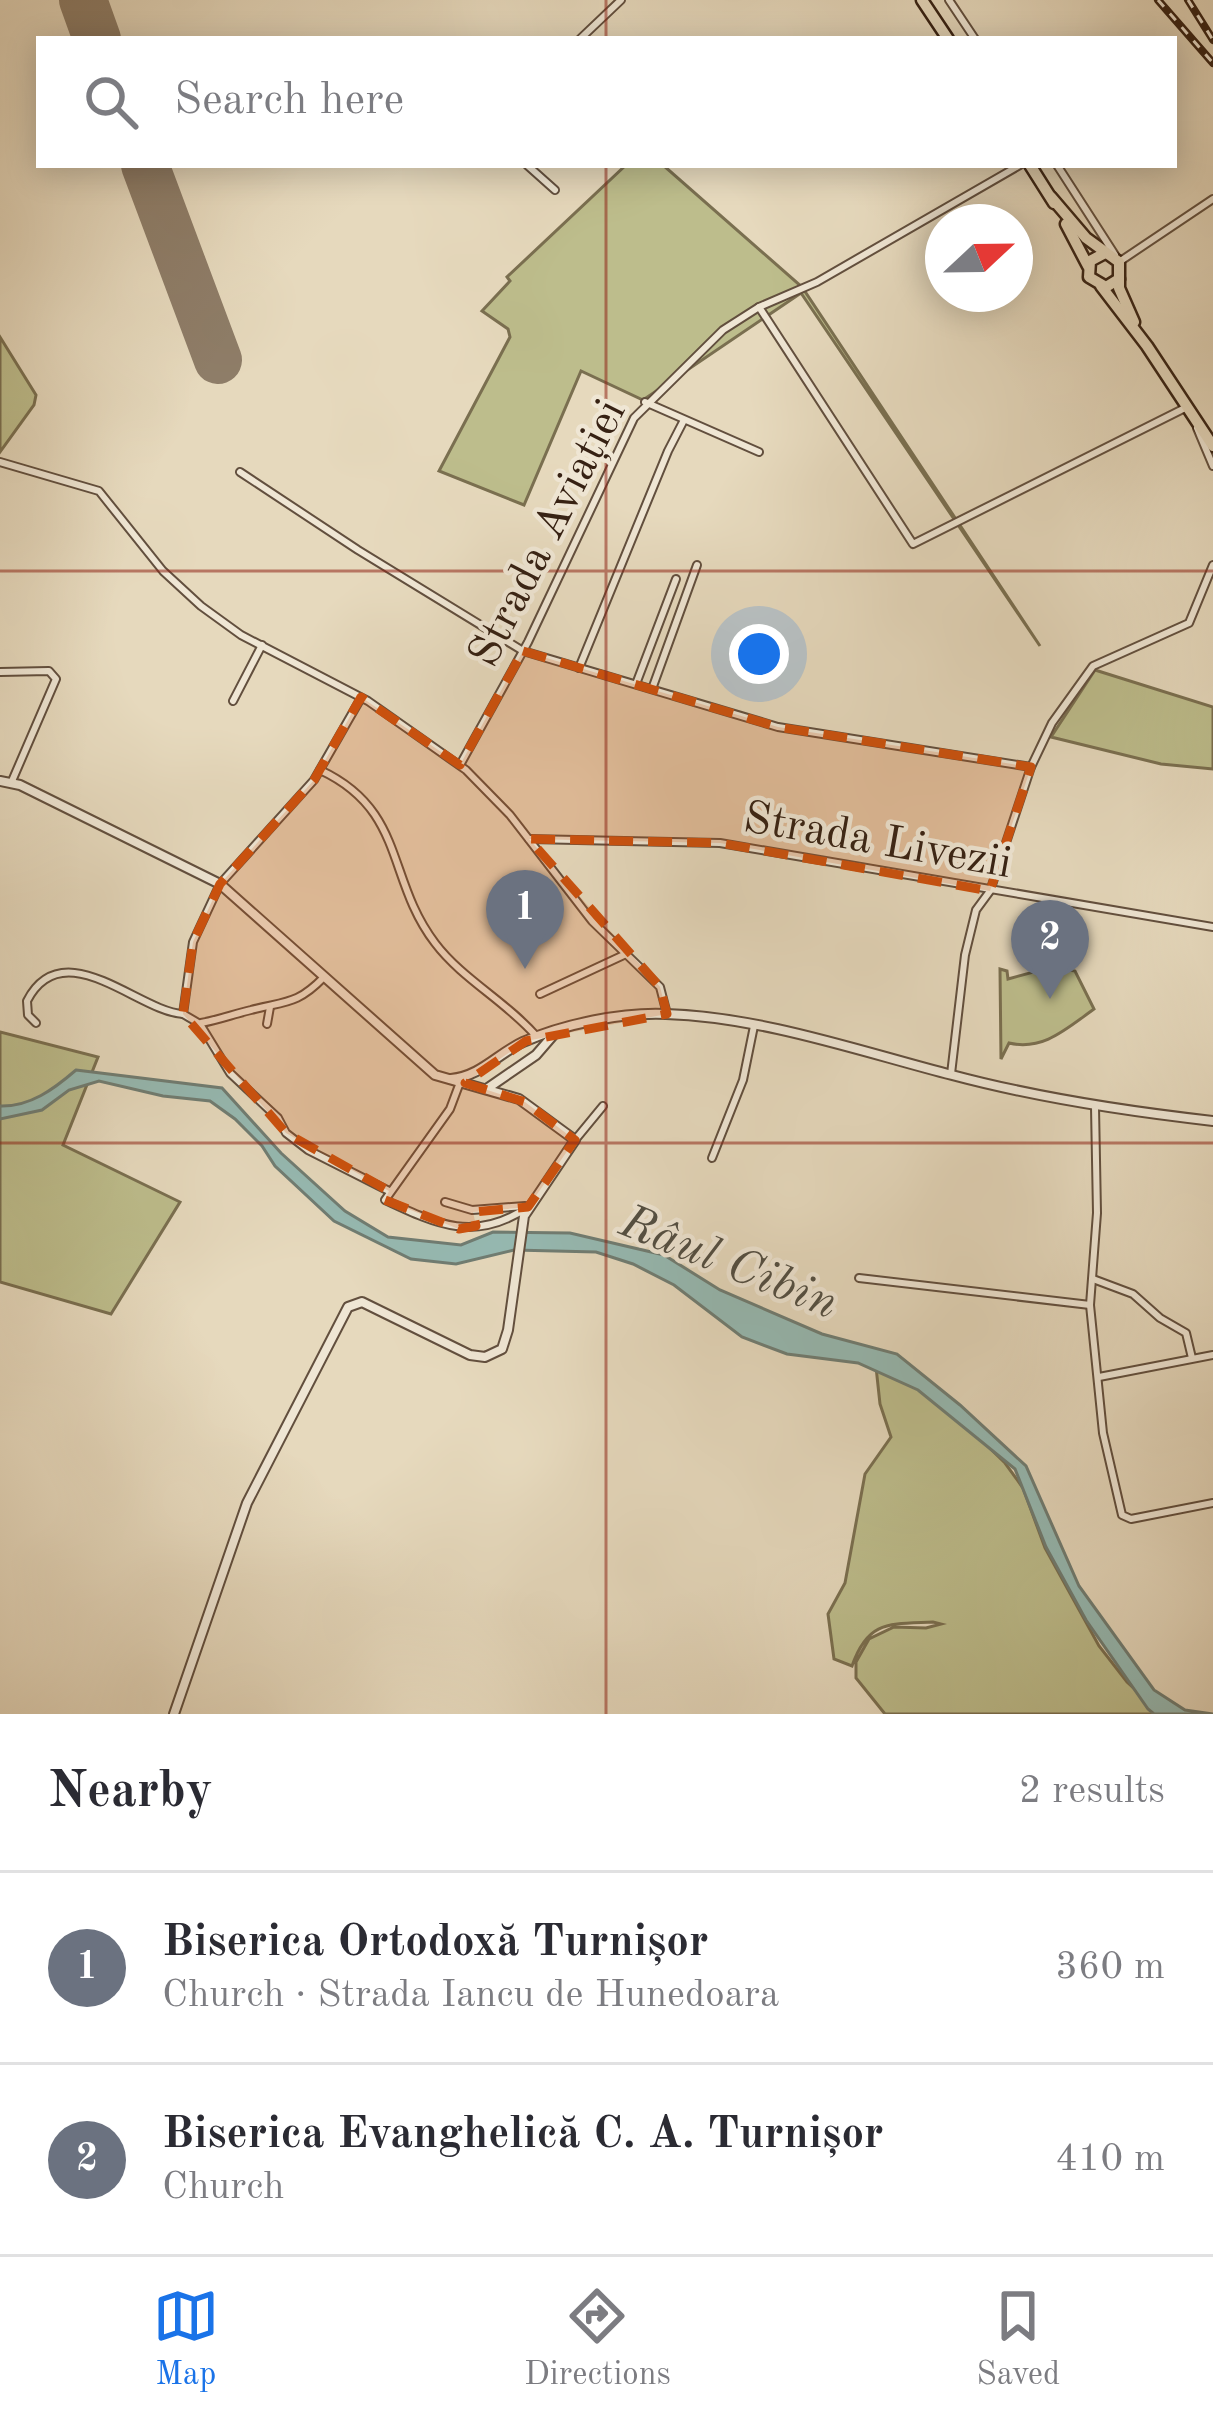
<!DOCTYPE html>
<meta charset="utf-8">
<style>
:root{--surface:#fff;--page:#f2f2f3;--text:#2b2b33;--muted:#7c7c81;--line:#e1e1e2;--accent:#1a73e8}
body{margin:0;font-family:"Old Standard TT",serif;background:var(--page);color:var(--text)}
.compass{position:absolute;left:925px;top:204px;width:108px;height:108px;border-radius:50%;background:var(--surface);box-shadow:0 6px 30px #0003;rotate:68deg}
.you{position:absolute;left:759px;top:654px;width:42px;height:42px;margin:-30px;border:9px solid #fff;border-radius:50%;background:#1a73e8;box-shadow:0 0 0 18px #1a73e833}
.badge{display:grid;place-items:center;width:78px;height:78px;border-radius:50%;background:var(--accent);color:#fff;font-size:39px;font-weight:700}
.pin{position:absolute;translate:-50% -99px;filter:drop-shadow(0 3px 6px #0008)}
.pin::after{content:'';position:absolute;top:63px;width:42px;height:36px;background:inherit;clip-path:polygon(0 0,100% 0,50% 100%)}
.list{margin:0;padding:0;list-style:none}
h2{display:flex;justify-content:space-between;align-items:center;height:156px;margin:0;padding:0 48px;font-size:51px}
h2 small{font-size:39px;font-weight:400;color:var(--muted)}
.list li{display:grid;grid-template-columns:78px 1fr auto;gap:36px;align-items:center;box-sizing:border-box;height:192px;padding:0 48px;border-top:3px solid var(--line)}
.list b{display:block;font-size:45px;white-space:nowrap}
.list p{margin:0;font-size:39px;white-space:nowrap;color:var(--muted)}
.list em{font-size:39px;font-style:normal;color:var(--muted)}
.icon{flex:none;width:66px;height:66px;fill:none;stroke:currentColor;stroke-width:2;stroke-linecap:round;stroke-linejoin:round}
.map{position:relative;flex:none;width:1213px;height:1714px;overflow:hidden}
.search{position:absolute;background:var(--surface);box-shadow:0 6px 30px #0003;left:36px;right:36px;top:36px;height:132px;display:flex;align-items:center;gap:30px;box-sizing:border-box;padding:0 42px;border-radius:0px;color:var(--muted);font-size:45px}
.sheet{height:540px;background:var(--surface)}
nav{display:flex;justify-content:space-around;align-items:center;box-sizing:border-box;height:168px;border-top:3px solid var(--line);background:var(--surface);font-size:33px;color:var(--muted)}
nav a{display:grid;justify-items:center;gap:6px}
nav .on{color:var(--accent)}
.map>svg:first-child{display:block}
.green{fill:#bdbd8c;stroke:#7a6f50;stroke-width:3}
.water{fill:#96bab3;stroke:#707d73;stroke-width:3}
.lines{fill:none;stroke-linecap:round;stroke-linejoin:round}
.runway{stroke:#8e7d68;stroke-width:48}
.minor-casing{stroke:#624f3e;stroke-width:10}
.tertiary-casing{stroke:#624f3e;stroke-width:12}
.primary-casing{stroke:#362113;stroke-width:15}
.minor{stroke:#efe6d4;stroke-width:6}
.tertiary{stroke:#efe6d4;stroke-width:8}
.primary{stroke:#e6d9bd;stroke-width:10}
.rail-casing{stroke:#362113;stroke-width:8}
.rail{stroke:#efe6d4;stroke-width:3;stroke-dasharray:9;stroke-linecap:butt}
.marked{fill:#cd510d;fill-opacity:0.2;stroke:#cd510d;stroke-width:9;stroke-dasharray:24 15;stroke-linejoin:round}
.grid{fill:none;stroke:#8f2418;stroke-width:3;stroke-opacity:0.55}
.labels{text-anchor:middle;stroke-width:9;stroke-linejoin:round;paint-order:stroke}
.street-label{font-size:45px;fill:#362113;stroke:#efe6d4}
.water-label{font-size:48px;font-style:italic;fill:#534f43;stroke:#efe6d4}
</style>
<div class="map">
<svg width="1213" height="1714" viewBox="0 0 1213 1714">
<rect width="100%" height="100%" fill="#e6d9bd"/>
<filter id="stains"><feTurbulence type="fractalNoise" baseFrequency=".00167" numOctaves="4"/><feColorMatrix values="0 0 0 0 .2 0 0 0 0 .09 0 0 0 0 .02 0 0 0 .5 -.17"/></filter>
<radialGradient id="worn" r=".72"><stop offset=".6" stop-color="#630" stop-opacity="0"/><stop offset="1" stop-color="#630" stop-opacity=".3"/></radialGradient>
<g class="green">
<polygon points="626,165 663,165 802,287 1040,646 801,293 643,400 581,371 524,505 439,471 510,337 508,329 482,311 510,281 507,277"/>
<polygon points="0,337 36,395 34,405 0,452"/>
<polygon points="1095,670 1213,707 1213,769 1161,764 1051,737"/>
<path d="M1052 967 1075 971 1094 1009C1066 1029 1043 1051 1009 1043L1001 1059 1000 969 1007 971 1008 979Z"/>
<polygon points="0,1032 98,1057 63,1145 180,1202 111,1314 0,1282"/>
<path d="M876 1367 931 1391 1005 1463 1023 1488 1045 1548 1099 1646 1127 1682 1162 1714H885L856 1678V1662L869 1639 894 1627 926 1628 941 1624 933 1622C889 1624 868 1620 852 1666L834 1659 828 1614 845 1583 865 1474 891 1437 880 1404Z"/>
</g>
<path class="water" d="M76 1070 222 1088 281 1153 345 1211 388 1237 461 1245 493 1232 570 1233 664 1255 720 1290 822 1334 897 1354 960 1405 1026 1466 1079 1586 1154 1690 1185 1710 1213 1714H1154L1148 1709 1086 1620 1046 1547 1015 1469 918 1390 858 1363 787 1354 742 1337 674 1285 633 1264 596 1252 514 1250 456 1264 411 1259 334 1221 275 1166 262 1146 235 1119 210 1101 163 1096 99 1081 69 1090 42 1110 0 1119V1106C30 1107 54 1089 76 1070Z"/>
<g class="lines">
<g class="runway">
<polyline points="83,0 97,39"/>
<polyline points="145,165 218,360"/>
</g>
<defs>
<g id="minor">
<polyline points="949,0 975,39"/>
<polyline points="580,39 621,0"/>
<polyline points="527,165 555,190"/>
<polyline points="1057,165 1115,255"/>
<polyline points="1119,262 1213,199"/>
<polyline points="759,307 913,544 1187,407"/>
<polyline points="645,402 759,452"/>
<polyline points="1197,428 1213,466"/>
<polyline points="0,462 99,491 163,571 201,606 241,635 368,701 466,770 510,815 592,921 660,987 667,1014"/>
<polyline points="240,472 358,550 523,651 778,727 1031,767"/>
<polyline points="579,668 668,451 684,420"/>
<polyline points="0,672 49,671 56,679 12,781"/>
<polyline points="636,684 676,579"/>
<polyline points="652,689 697,565"/>
<polyline points="361,698 314,780 220,884 193,942 183,1014 200,1024 230,1073 278,1118 286,1133 308,1150 389,1191"/>
<polyline points="233,701 262,645"/>
<polyline points="460,765 528,642 634,418 723,330 759,307 817,282 1020,165"/>
<path d="M320 770C406 810 386 879 435 943 462 979 507 1002 537 1037"/>
<polyline points="529,839 720,843 1213,927"/>
<polyline points="540,994 626,954"/>
<path d="M36 1023 28 1015 27 1001C63 931 139 1012 183 1014"/>
<path d="M201 1023C218 1020 234 1014 251 1010 285 1001 297 1005 324 977"/>
<polyline points="267,1024 270,1007"/>
<polyline points="951,1074 965,955 976,910 990,891 1031,767 1052,723 1093,666 1189,623 1213,565"/>
<path d="M459 1085 450 1109 385 1200C436 1224 475 1243 528 1207"/>
<polyline points="1095,1107 1097,1213 1090,1305 1103,1433 1122,1515 1131,1519 1213,1503"/>
<polyline points="575,1140 603,1106"/>
<polyline points="712,1158 743,1080 754,1026"/>
<polyline points="445,1202 472,1210 525,1206"/>
<polyline points="859,1278 1090,1305"/>
<polyline points="1093,1279 1133,1294 1160,1318 1186,1333 1192,1358"/>
<polyline points="1099,1377 1213,1355"/>
</g>
<g id="tertiary">
<polyline points="0,781 20,785 220,884 435,1075 519,1099 575,1140 524,1216 508,1330 502,1349 485,1357 470,1355 362,1302 348,1307 247,1503 174,1714"/>
<path d="M451 1079C481 1076 497 1054 523 1042 564 1024 622 1012 666 1014 762 1017 859 1051 952 1075 1038 1098 1124 1111 1213 1121"/>
<polyline points="488,1088 536,1055 555,1033"/>
</g>
<g id="primary">
<polyline points="922,0 948,39"/>
<polyline points="1030,165 1054,203"/>
<polyline points="1051,197 1086,238 1119,262 1119,288 1134,322"/>
<polyline points="1066,224 1088,266"/>
<polyline points="1105,253 1090,261 1089,277 1106,287 1119,279"/>
<polyline points="1101,286 1147,346 1213,446"/>
</g>
</defs>
<use href="#minor" class="minor-casing"/>
<use href="#tertiary" class="tertiary-casing"/>
<use href="#primary" class="primary-casing"/>
<use href="#minor" class="minor"/>
<use href="#tertiary" class="tertiary"/>
<use href="#primary" class="primary"/>
<defs>
<g id="rail">
<polyline points="1158,0 1213,63"/>
<polyline points="1188,0 1213,40"/>
</g>
</defs>
<use href="#rail" class="rail-casing"/>
<use href="#rail" class="rail"/>
</g>
<path class="marked" d="M523 651 778 727 1031 767 990 891 720 843 529 839 660 987 667 1014 526 1041 465 1083 525 1102 575 1140 528 1207 473 1212 476 1226 459 1229 385 1200 389 1191 286 1133 183 1014 193 942 220 884 314 780 361 697 460 765Z"/>
<path class="grid" d="M606 0V39M606 165V1714M0 571H1213M0 1143H1213"/>
<g class="labels">
<g class="street-label">
<text transform="translate(545 532) rotate(-63)" y="16">Strada Aviației</text>
<text transform="translate(878 838) rotate(10)" y="16">Strada Livezii</text>
</g>
<g class="water-label">
<text transform="translate(730 1260) rotate(22)" y="17">Râul Cibin</text>
</g>
</g>
<rect width="100%" height="100%" filter="url(#stains)"/>
<rect width="100%" height="100%" fill="url(#worn)"/>
</svg>
<svg class="compass" viewBox="-18 -18 36 36"><path d="M0-13l5 13h-10z" fill="#e53935"/><path d="M0 13l5-13h-10z" fill="#7c7c81"/></svg>
<div class="you"></div>
<div class="pin badge" style="left:525px;top:969px;background:#6b7280">1</div>
<div class="pin badge" style="left:1050px;top:999px;background:#6b7280">2</div>
<div class="search"><svg class="icon" aria-label="search" viewBox="0 0 24 24"><circle cx="10" cy="10" r="6"/><path d="M15 15l6 6"/></svg>Search here</div>
</div>
<section class="sheet">
<h2>Nearby<small>2 results</small></h2>
<ul class="list">
<li><span class="badge" style="background:#6b7280">1</span><div><b>Biserica Ortodoxă Turnișor</b><p>Church · Strada Iancu de Hunedoara</p></div><em>360 m</em></li>
<li><span class="badge" style="background:#6b7280">2</span><div><b>Biserica Evanghelică C. A. Turnișor</b><p>Church</p></div><em>410 m</em></li>
</ul>
</section>
<nav>
<a class="on"><svg class="icon" aria-label="map" viewBox="0 0 24 24"><path d="M3 6l6-2 6 2 6-2v14l-6 2-6-2-6 2zM9 4v14M15 6v14"/></svg>Map</a>
<a><svg class="icon" aria-label="directions" viewBox="0 0 24 24"><path d="M12 3l9 9-9 9-9-9zM9 14v-3h6M13 9l2 2-2 2"/></svg>Directions</a>
<a><svg class="icon" aria-label="saved" viewBox="0 0 24 24"><path d="M7 4h10v16l-5-4-5 4z"/></svg>Saved</a>
</nav>
